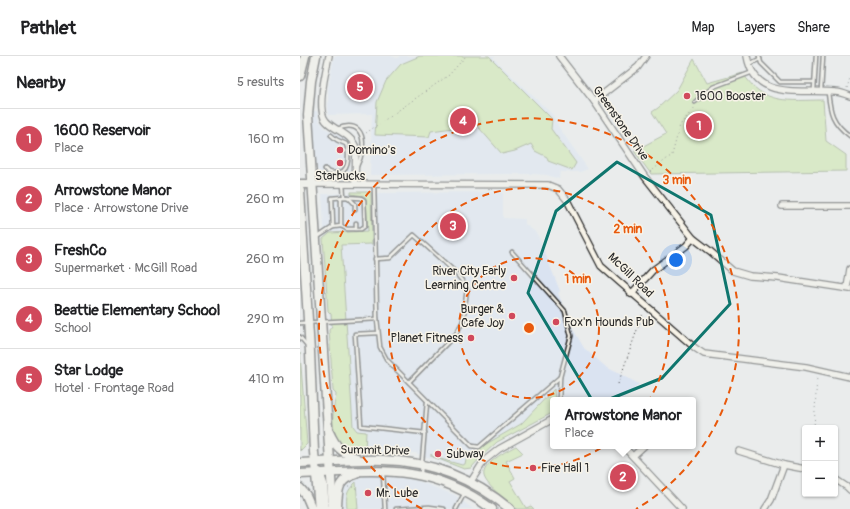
<!DOCTYPE html>
<meta charset="utf-8">
<style>
:root{--surface:#fff;--page:#f2f2f2;--text:#202124;--muted:#757577;--line:#e0e0e0;--accent:#d1495b}
body{margin:0;font-family:Pangolin,sans-serif;background:var(--page);color:var(--text)}
.controls{position:absolute;right:12px;bottom:12px;display:grid;overflow:hidden;border-radius:4px;box-shadow:0 1px 3px #0004}
.controls button{width:36px;height:36px;display:grid;place-items:center;padding:0;border:0;border-bottom:1px solid var(--line);background:var(--surface);color:var(--text);font:20px sans-serif}
.you{position:absolute;left:376px;top:204px;width:14px;height:14px;margin:-10px;border:3px solid #fff;border-radius:50%;background:#1a73e8;box-shadow:0 0 0 6px #1a73e833}
.badge{display:grid;place-items:center;width:26px;height:26px;border-radius:50%;background:var(--accent);color:#fff;font-size:13px;font-weight:700}
.pin{position:absolute;translate:-50% -50%;border:2px solid #fff;box-shadow:0 1px 4px #0006}
.popup{position:absolute;left:250px;top:341px;width:146px;height:52px;box-sizing:border-box;display:grid;place-content:center;border-radius:4px;background:var(--surface);filter:drop-shadow(0 1px 3px #0005);font-size:13px;white-space:nowrap;color:var(--muted)}
.popup b{font-size:15px;color:var(--text)}
.popup::after{content:'';position:absolute;left:50%;top:100%;margin-left:-8px;border:8px solid transparent;border-top-color:var(--surface)}
.list{margin:0;padding:0;list-style:none}
h2{display:flex;justify-content:space-between;align-items:center;height:52px;margin:0;padding:0 16px;font-size:17px}
h2 small{font-size:13px;font-weight:400;color:var(--muted)}
.list li{display:grid;grid-template-columns:26px 1fr auto;gap:12px;align-items:center;box-sizing:border-box;height:60px;padding:0 16px;border-top:1px solid var(--line)}
.list b{display:block;font-size:15px;white-space:nowrap}
.list p{margin:0;font-size:13px;white-space:nowrap;color:var(--muted)}
.list em{font-size:13px;font-style:normal;color:var(--muted)}
.map{position:relative;flex:none;width:550px;height:453px;overflow:hidden}
header{display:flex;align-items:center;gap:24px;box-sizing:border-box;height:56px;padding:0 20px;background:var(--surface);border-bottom:1px solid var(--line)}
header strong{font-size:19px}
nav{display:flex;gap:22px;margin-inline-start:auto;font-size:14px}
main{display:flex}
aside{flex:1;background:var(--surface)}
.map>svg:first-child{display:block}
.built{fill:#dae3f1}
.green{fill:#c6e49c;stroke:#788864}
.lines{fill:none;stroke-linecap:round;stroke-linejoin:round}
.lane-casing{stroke:#2b2b2b;stroke-width:5.5}
.street-casing{stroke:#2b2b2b;stroke-width:8}
.secondary-casing{stroke:#2b2b2b;stroke-width:11}
.path{stroke:#2b2b2b;stroke-width:1;stroke-dasharray:1 3;stroke-linecap:butt}
.lane{stroke:#f7f3e8;stroke-width:2.5}
.street{stroke:#f7f3e8;stroke-width:5.5}
.secondary{stroke:#f7f3e8;stroke-width:8}
.marked{fill:none;stroke:#0f766e;stroke-width:3;stroke-linejoin:round}
.ring{fill:none;stroke:#e8590c;stroke-width:2;stroke-dasharray:7 5}
.poi-dot{fill:#d1495b;stroke:#f7f3e8;stroke-width:1.5}
.labels{text-anchor:middle;stroke-width:3;stroke-linejoin:round;paint-order:stroke}
.poi-label{font-size:12px;fill:#2b2b2b;stroke:#f7f3e8;text-anchor:start}
.street-label{font-size:12px;fill:#2b2b2b;stroke:#f7f3e8}
.centre{fill:#e8590c;stroke:#f7f3e8;stroke-width:2}
.ring-label{font-size:12px;text-anchor:middle;font-weight:bold;fill:#e8590c;stroke:#f7f3e8;stroke-width:3;stroke-linejoin:round;paint-order:stroke}
</style>
<header>
<strong>Pathlet</strong>
<nav><a>Map</a><a>Layers</a><a>Share</a></nav>
</header>
<main>
<aside>
<h2>Nearby<small>5 results</small></h2>
<ul class="list">
<li><span class="badge">1</span><div><b>1600 Reservoir</b><p>Place</p></div><em>160 m</em></li>
<li><span class="badge">2</span><div><b>Arrowstone Manor</b><p>Place · Arrowstone Drive</p></div><em>260 m</em></li>
<li><span class="badge">3</span><div><b>FreshCo</b><p>Supermarket · McGill Road</p></div><em>260 m</em></li>
<li><span class="badge">4</span><div><b>Beattie Elementary School</b><p>School</p></div><em>290 m</em></li>
<li><span class="badge">5</span><div><b>Star Lodge</b><p>Hotel · Frontage Road</p></div><em>410 m</em></li>
</ul>
</aside>
<div class="map">
<svg width="550" height="453" viewBox="0 0 550 453">
<rect width="100%" height="100%" fill="#eaecec"/>
<filter id="ink" filterUnits="userSpaceOnUse"><feTurbulence type="fractalNoise" baseFrequency=".025" numOctaves="2"/><feDisplacementMap in="SourceGraphic" scale="8" xChannelSelector="R" yChannelSelector="G"/><feConvolveMatrix kernelMatrix="1 2 1 2 8 2 1 2 1" color-interpolation-filters="sRGB"/></filter>
<g filter="url(#ink)">
<g class="built">
<polygon points="34,0 91,0 97,2 100,0 195,0 193,2 253,59 258,70 288,113 280,116 260,116 259,123 247,119 232,118 70,119 72,58 28,59 28,33"/>
<polygon points="13,55 17,55 19,64 25,72 47,84 50,92 50,114 47,118 21,118 16,112"/>
<polygon points="203,136 203,162 225,163 225,168 237,177 260,235 258,237 273,273 284,292 306,311 339,328 323,344 253,344 253,355 201,381 173,404 167,413 163,413 131,402 115,397 52,392 35,354 22,138 70,137"/>
<polygon points="66,419 113,423 155,439 173,453 43,453 43,432"/>
</g>
<g class="green">
<polygon points="120,0 189,0 252,63 251,73 276,107 272,114 248,105 247,101 235,95 231,88 215,95 202,98 173,65 166,66 153,72 131,75 129,81 75,79 77,46 86,25 101,8"/>
<path d="M394 3 407 27 443 17C463 50 490 44 523 44L526 85 546 99V115L351 118 334 95 366 78 352 56 358 52 377 34Z"/>
<path d="M51 136H71L72 188 41 189 53 370 57 375 66 376 65 395C61 394 56 395 52 394 33 388 31 367 34 351 34 346 36 344 36 338L33 335 29 274 32 270 31 258 28 255 23 183 30 177 68 175 66 142 64 140 51 138Z"/>
<polygon points="0,297 7,388 0,395"/>
<polygon points="254,333 255,344 253,344 252,357 197,386 182,400 171,412 164,413 131,400 131,398 133,401 162,409 165,408 166,403 173,401 181,391 221,368"/>
<path d="M216 390 223 397 206 405 215 422 210 425 226 452 231 450 234 453H217C209 446 187 431 184 420 181 408 208 394 216 390Z"/>
<path d="M56 426 58 453H47C46 439 46 436 56 426Z"/>
</g>
<g class="lines">
<defs>
<g id="lane">
<polyline points="459,0 461,7 480,26 514,26"/>
<polyline points="449,8 460,3"/>
<polyline points="514,34 516,0"/>
<polyline points="521,35 523,0"/>
<path d="M528 36C530 56 532 67 550 80"/>
<polyline points="395,46 413,31 453,16"/>
<path d="M37 73C66 61 67 91 57 110"/>
<path d="M25 113 28 116C32 117 37 118 41 116 50 113 49 95 46 88L37 84 31 79"/>
<polyline points="74,129 77,263 80,291 87,304 172,390 179,391 260,321 271,280 265,255 212,196"/>
<polyline points="48,141 55,148 55,154"/>
<polyline points="56,167 56,173"/>
<polyline points="41,170 47,173 61,173 65,170 64,144 61,142 44,141"/>
<polyline points="33,171 41,170 41,142"/>
<polyline points="18,181 33,171 32,142 44,141 43,128"/>
<polyline points="75,203 90,202 114,179 154,215 163,226 167,233 163,265 156,278 109,326"/>
<polyline points="0,267 77,263"/>
<polyline points="78,277 55,278 61,370 125,377"/>
<polyline points="0,281 6,288"/>
<polyline points="259,344 260,321"/>
<polyline points="83,417 85,453"/>
<polyline points="121,418 127,346"/>
<polyline points="96,453 129,451 144,453"/>
<polyline points="156,453 164,438"/>
</g>
<g id="street">
<path d="M29 0C26 13 16 55 26 65 35 75 52 78 56 92L55 127"/>
<polyline points="259,0 294,45 345,121 393,182 410,195 433,215 450,220 478,222 550,233"/>
<path d="M447 0C455 46 501 32 535 36 540 36 545 38 550 40"/>
<polyline points="294,45 338,11 346,0"/>
<polyline points="12,128 248,129 258,133 267,144 301,210 395,292 404,298 506,311 550,321"/>
<polyline points="482,150 550,150"/>
<polyline points="547,232 550,213"/>
<polyline points="331,238 353,214 386,190 393,182"/>
<polyline points="323,390 382,453"/>
<polyline points="439,395 484,409 505,413"/>
<polyline points="333,400 344,390"/>
<polyline points="535,423 547,431 550,434"/>
<polyline points="170,427 184,405 199,393 253,363"/>
<polyline points="465,453 471,444 484,409"/>
</g>
<g id="secondary">
<polyline points="16,0 11,25 8,59 33,453"/>
<polyline points="0,20 5,0"/>
<polyline points="0,128 12,128"/>
<polyline points="0,135 10,296 14,396 19,453"/>
<path d="M29 376C36 391 41 397 57 402"/>
<path d="M0 407C28 406 55 403 83 404 130 405 174 423 210 453"/>
<polyline points="19,416 23,428 25,453"/>
<path d="M0 418C75 415 127 405 192 453"/>
<polyline points="0,432 6,439 12,453"/>
<path d="M37 450C38 432 38 424 56 418"/>
</g>
</defs>
<use href="#lane" class="lane-casing"/>
<use href="#street" class="street-casing"/>
<use href="#secondary" class="secondary-casing"/>
<g class="path">
<polyline points="547,32 550,22"/>
<polyline points="66,77 149,19 166,0"/>
<polyline points="350,116 372,99 380,69 396,50"/>
<polyline points="318,328 343,257"/>
<polyline points="514,372 517,320"/>
<polyline points="0,393 1,394"/>
<polyline points="48,431 53,431 58,434"/>
</g>
<use href="#lane" class="lane"/>
<use href="#street" class="street"/>
<use href="#secondary" class="secondary"/>
</g>
</g>
<path d="M0 0H550V453H0ZM317 106 411 159 430 248 362 322 295 349 228 237 256 155Z" fill="#eaecec" fill-opacity=".55" fill-rule="evenodd"/>
<path class="marked" d="M317 106 411 159 430 248 362 322 295 349 228 237 256 155Z"/>
<g class="ring">
<circle cx="229" cy="272" r="70"/>
<circle cx="229" cy="272" r="140"/>
<path d="M122 453A210 210 0 1 1 336 453"/>
</g>
<g class="poi-dot">
<circle cx="387" cy="40" r="4"/>
<circle cx="40" cy="94" r="4"/>
<circle cx="40" cy="107" r="4"/>
<circle cx="214" cy="222" r="4"/>
<circle cx="212" cy="260" r="4"/>
<circle cx="256" cy="266" r="4"/>
<circle cx="171" cy="282" r="4"/>
<circle cx="138" cy="398" r="4"/>
<circle cx="233" cy="412" r="4"/>
<circle cx="68" cy="437" r="4"/>
</g>
<g class="labels">
<g class="poi-label">
<text x="395" y="44">1600 Booster</text>
<text x="48" y="98">Domino's</text>
<text x="40" y="124" text-anchor="middle">Starbucks</text>
<text x="206" y="219" text-anchor="end">River City Early<tspan x="206" dy="14">Learning Centre</tspan></text>
<text x="204" y="257" text-anchor="end">Burger &amp;<tspan x="204" dy="14">Cafe Joy</tspan></text>
<text x="264" y="270">Fox'n Hounds Pub</text>
<text x="163" y="286" text-anchor="end">Planet Fitness</text>
<text x="146" y="402">Subway</text>
<text x="241" y="416">Fire Hall 1</text>
<text x="76" y="441">Mr. Lube</text>
</g>
<g class="street-label">
<text transform="translate(321 67) rotate(55)" y="4">Greenstone Drive</text>
<text transform="translate(331 219) rotate(44)" y="4">McGill Road</text>
<text transform="translate(75 394) rotate(1)" y="4">Summit Drive</text>
</g>
</g>
<circle cx="229" cy="272" r="6" class="centre"/>
<g class="ring-label">
<text x="377" y="128">3 min</text>
<text x="328" y="177">2 min</text>
<text x="278" y="227">1 min</text>
</g>
</svg>
<div class="controls">
<button>+</button>
<button>−</button>
</div>
<div class="you"></div>
<div class="pin badge" style="left:399px;top:70px">1</div>
<div class="pin badge" style="left:323px;top:421px">2</div>
<div class="popup"><b>Arrowstone Manor</b>Place</div>
<div class="pin badge" style="left:153px;top:170px">3</div>
<div class="pin badge" style="left:163px;top:65px">4</div>
<div class="pin badge" style="left:60px;top:31px">5</div>
</div>
</main>
